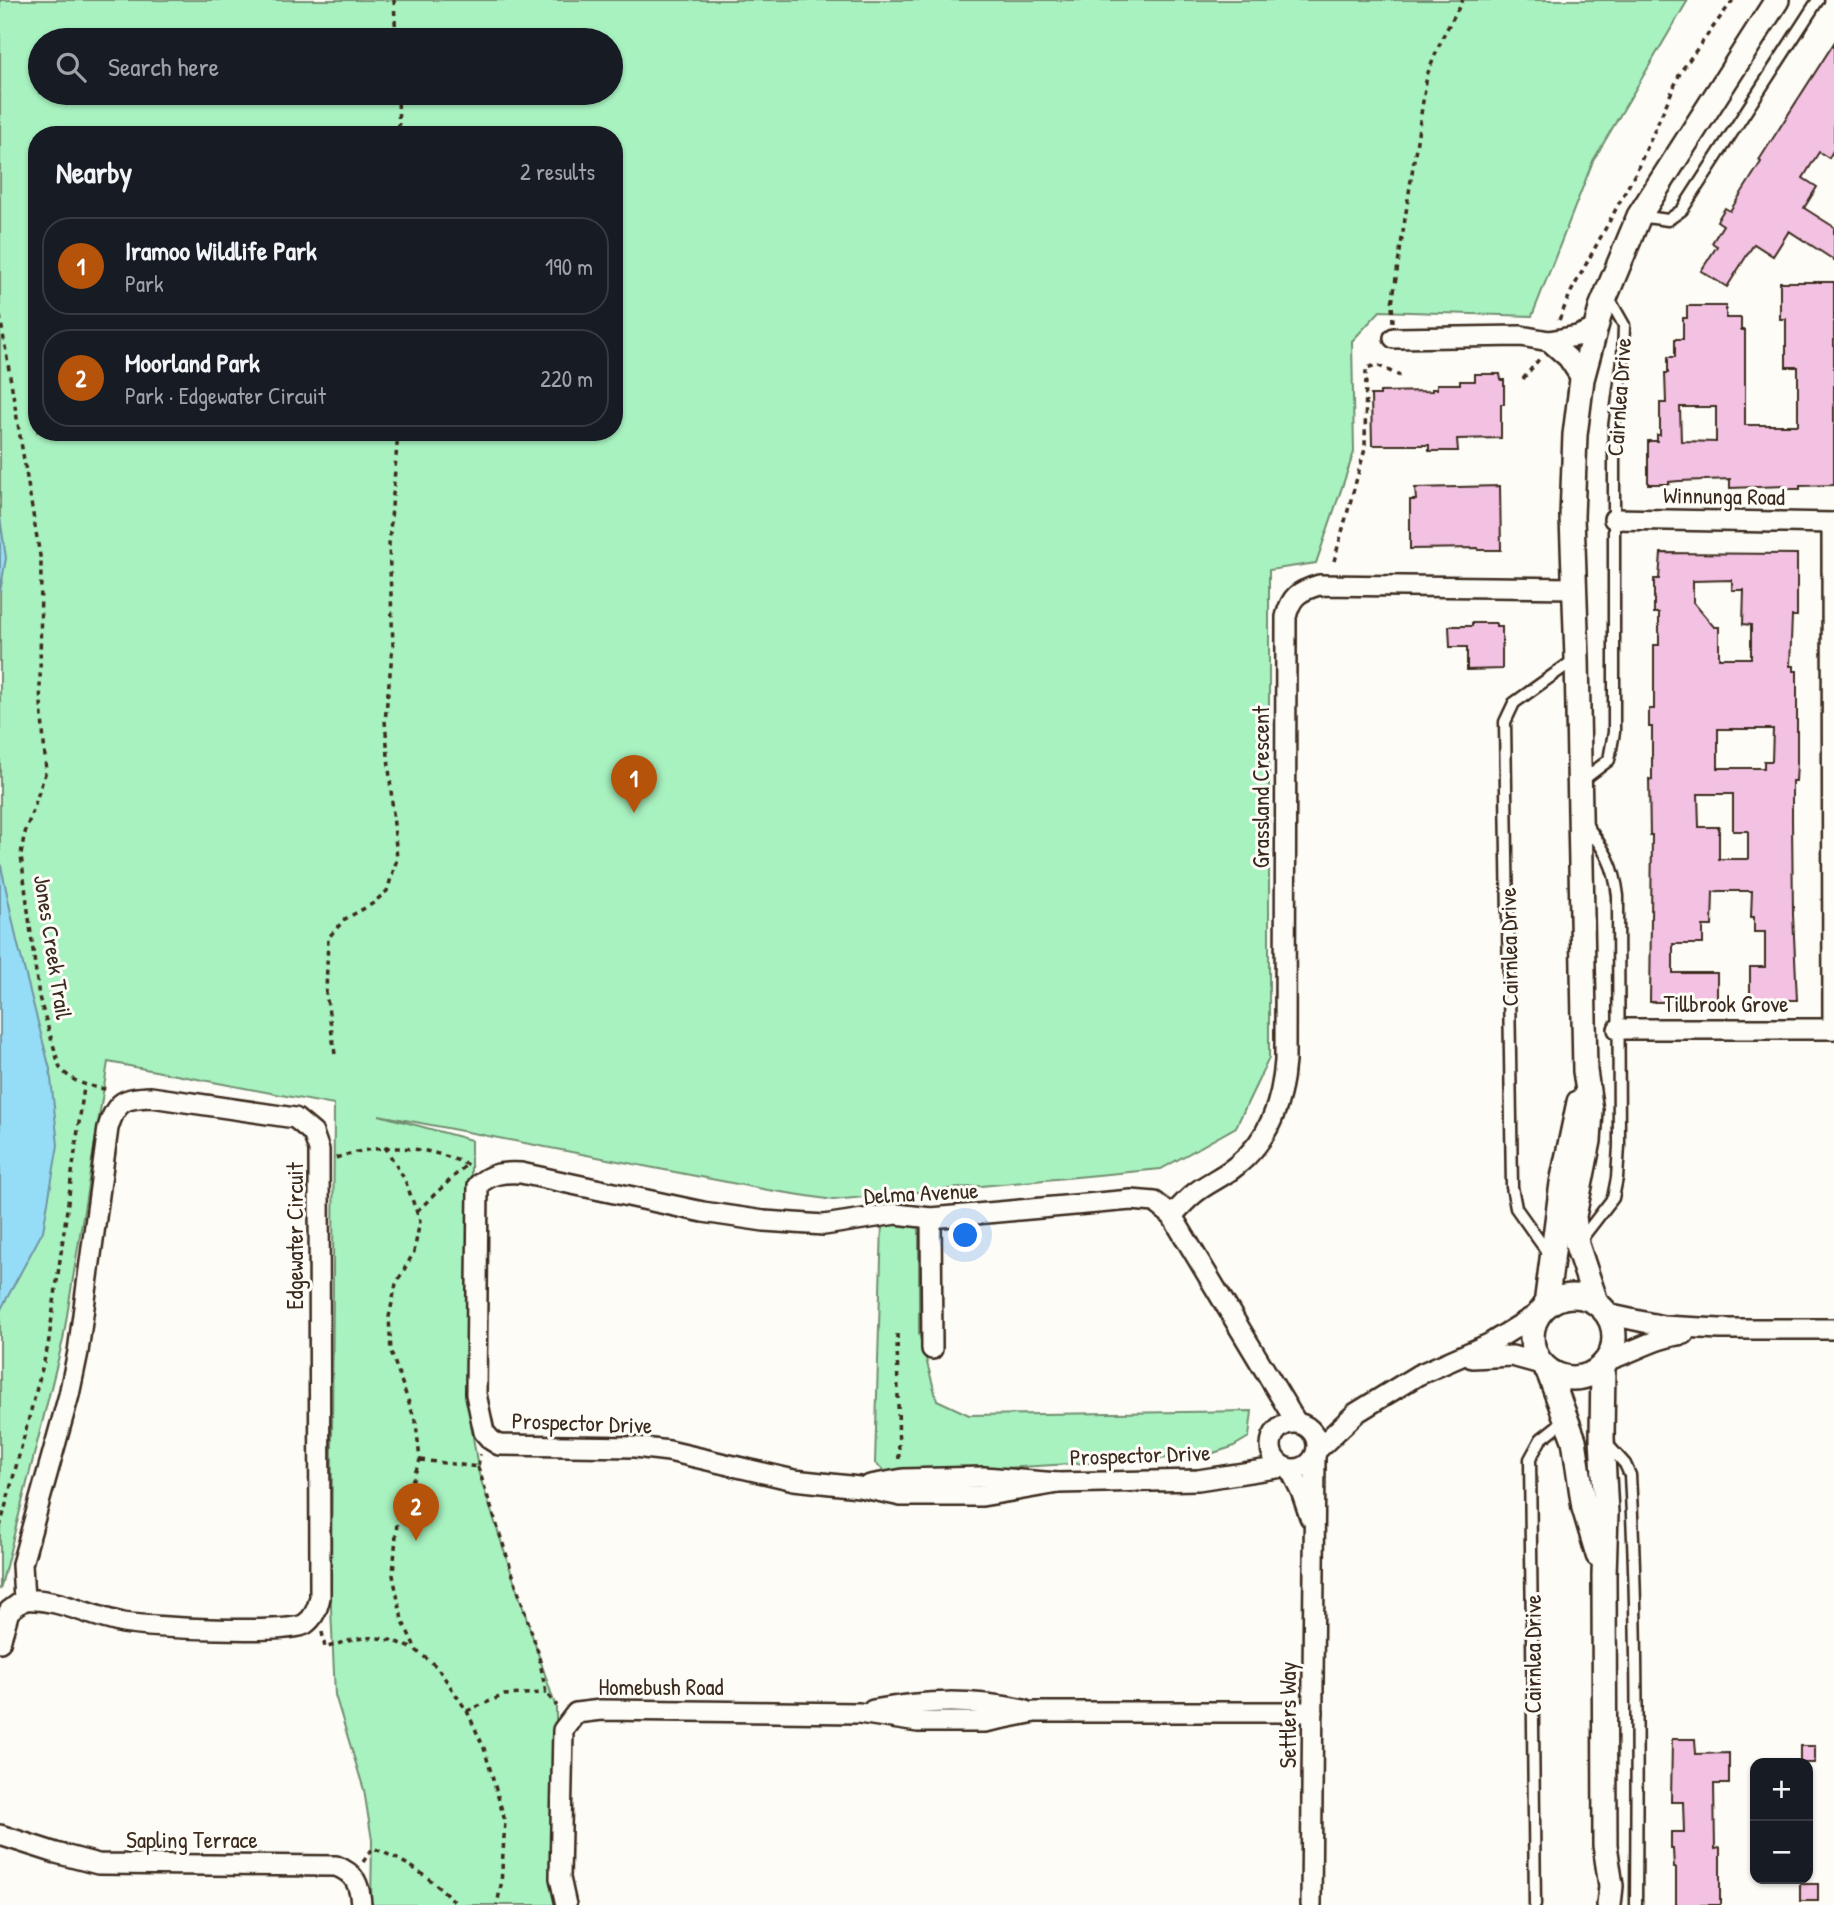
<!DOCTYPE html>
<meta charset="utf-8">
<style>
:root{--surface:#171b24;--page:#20242c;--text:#f1f3f6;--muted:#9ea1a6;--line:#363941;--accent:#b45309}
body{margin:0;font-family:"Patrick Hand",sans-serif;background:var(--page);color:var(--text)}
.controls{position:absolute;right:21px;bottom:21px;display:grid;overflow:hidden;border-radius:14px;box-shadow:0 2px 5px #0004}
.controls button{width:63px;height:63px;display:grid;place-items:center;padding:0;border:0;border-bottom:2px solid var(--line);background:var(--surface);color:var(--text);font:35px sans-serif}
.you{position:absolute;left:966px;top:1236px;width:24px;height:24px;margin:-18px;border:5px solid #fff;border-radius:50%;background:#1a73e8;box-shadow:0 0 0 10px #1a73e833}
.badge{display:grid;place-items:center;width:46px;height:46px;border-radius:50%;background:var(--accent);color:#fff;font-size:23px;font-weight:700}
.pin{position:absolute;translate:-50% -58px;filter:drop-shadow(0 2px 4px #0008)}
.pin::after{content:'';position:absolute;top:37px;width:24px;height:21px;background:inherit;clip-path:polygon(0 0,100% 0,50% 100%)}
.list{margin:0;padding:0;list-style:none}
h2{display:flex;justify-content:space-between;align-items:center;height:91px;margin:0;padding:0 28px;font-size:30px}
h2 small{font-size:23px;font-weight:400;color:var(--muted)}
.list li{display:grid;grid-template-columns:46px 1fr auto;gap:21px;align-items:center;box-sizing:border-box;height:98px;margin:0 14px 14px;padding:0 14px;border:2px solid var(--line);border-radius:28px}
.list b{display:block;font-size:26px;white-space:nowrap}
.list p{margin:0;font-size:23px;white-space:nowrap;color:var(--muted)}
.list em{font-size:23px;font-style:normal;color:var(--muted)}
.icon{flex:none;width:38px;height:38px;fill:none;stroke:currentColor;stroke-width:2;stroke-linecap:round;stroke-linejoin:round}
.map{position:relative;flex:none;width:1834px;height:1905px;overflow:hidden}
.search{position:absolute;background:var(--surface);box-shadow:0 2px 5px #0004;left:28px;top:28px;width:595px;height:77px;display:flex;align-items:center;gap:18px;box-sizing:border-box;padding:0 24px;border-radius:38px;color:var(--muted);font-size:26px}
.panel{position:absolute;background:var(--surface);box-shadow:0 2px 5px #0004;left:28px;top:126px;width:595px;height:315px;border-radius:28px}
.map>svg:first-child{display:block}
.green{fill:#a8f2c0;stroke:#728e6f;stroke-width:2;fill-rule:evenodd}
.water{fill:#95dcf6;stroke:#7195a0;stroke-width:2}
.building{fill:#f3c2e3;stroke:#3b2a1e;stroke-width:2;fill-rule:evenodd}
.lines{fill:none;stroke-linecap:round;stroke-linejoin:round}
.service-casing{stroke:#3b2a1e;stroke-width:15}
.minor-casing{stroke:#3b2a1e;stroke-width:24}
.tertiary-casing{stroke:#3b2a1e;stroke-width:28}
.path{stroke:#3b2a1e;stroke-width:3.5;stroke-dasharray:5 5;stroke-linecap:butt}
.service{stroke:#fdfcf7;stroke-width:10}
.minor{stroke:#fdfcf7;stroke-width:19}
.tertiary{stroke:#fdfcf7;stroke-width:23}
.labels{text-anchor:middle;stroke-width:6;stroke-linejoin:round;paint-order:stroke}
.street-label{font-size:23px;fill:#3b2a1e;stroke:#fdfcf7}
</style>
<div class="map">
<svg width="1834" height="1905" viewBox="0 0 1834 1905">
<rect width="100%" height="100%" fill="#fdfcf7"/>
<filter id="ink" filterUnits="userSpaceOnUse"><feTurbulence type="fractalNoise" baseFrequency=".0143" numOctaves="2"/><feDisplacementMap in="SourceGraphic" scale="14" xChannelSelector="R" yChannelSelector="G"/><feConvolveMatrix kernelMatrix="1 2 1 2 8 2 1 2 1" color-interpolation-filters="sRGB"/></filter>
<g filter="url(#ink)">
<g class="green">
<path d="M0 0H1688L1593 161 1532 316 1380 311 1352 341 1354 452 1316 563 1269 570V1058L1236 1127 1161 1169 833 1200 768 1190 379 1115 471 1140V1425L479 1474 556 1708V1905H371L372 1840 364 1790 335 1695 331 1608 334 1105 108 1062 63 1340 0 1590ZM40 40H611V93H40ZM37 135H614V432H37Z"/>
<polygon points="882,1224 919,1225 919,1333 937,1400 969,1415 1252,1411 1249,1437 1232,1447 1204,1456 889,1475 875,1463"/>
</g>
<g class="water">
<polygon points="0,517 6,558 0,592"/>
<polygon points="0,861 17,941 50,1069 58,1145 43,1231 0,1311"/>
</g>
<g class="building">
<polygon points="1834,43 1834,149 1829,158 1819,152 1803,178 1817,187 1804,208 1834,227 1834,260 1789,231 1773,256 1754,244 1727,287 1701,271 1717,246 1712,243 1723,225 1717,221 1725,208 1730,211 1761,162 1759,160"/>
<path d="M1780 282H1834V485L1800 486V489H1786L1785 486 1730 488V479L1679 481 1669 482V484H1648V441H1657V435H1660V403H1666L1665 373H1668V357H1675V339H1683V318H1687V306H1726V318H1741V330H1745V425H1798V367H1786V319H1780ZM1680 407H1716V442L1681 441Z"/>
<polygon points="1475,374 1500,374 1501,380 1504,380 1504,404 1501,404 1501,438 1457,439 1458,451 1429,451 1429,445 1372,445 1371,395 1380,395 1380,392 1432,391 1432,389 1437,389 1437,384 1460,384 1460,381 1475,381"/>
<polygon points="1500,486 1501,550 1478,550 1478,548 1410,549 1410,500 1416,500 1415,488"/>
<path d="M1661 553 1797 554V616H1792L1790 666H1793V671H1797V763L1796 781H1792V821L1793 915 1797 1000H1750V967H1765V932H1754V917H1751L1752 891H1719L1713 892 1712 926H1703V944H1673V973H1717V1002H1650L1652 835H1650L1649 779 1652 780V727H1649V709H1654V645H1659V613H1654V579H1659ZM1732 580V590H1744L1743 624 1751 625V658H1719V627H1714L1693 602V581ZM1718 729H1773L1772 761H1764V768H1718ZM1698 794H1733V831H1748V859H1719V827H1699Z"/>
<polygon points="1472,623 1496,623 1496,626 1502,626 1502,669 1467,670 1467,647 1450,647 1449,626 1472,626"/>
<polygon points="1672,1739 1695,1739 1696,1754 1729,1753 1729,1784 1714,1784 1715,1849 1720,1848 1720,1905 1676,1905 1676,1868 1674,1868 1673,1849 1671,1849 1671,1832 1684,1832 1683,1802 1671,1802"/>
<rect x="1800" y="1746" width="15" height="17"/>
<rect x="1800" y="1884" width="18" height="17"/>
</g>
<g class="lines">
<defs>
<g id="service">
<polyline points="1639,216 1668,220 1682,210 1818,0"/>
<polyline points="1580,782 1609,760 1614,732 1614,429 1623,360 1624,325 1607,295"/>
<path d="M1579 1242 1613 1198 1617 1178 1619 1146 1618 896C1614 862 1604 850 1585 823"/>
<polyline points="1548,1253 1516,1208 1512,1187 1505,722 1514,703 1574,660"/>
<path d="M1607 1444 1625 1464 1630 1475C1638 1618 1637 1762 1636 1905"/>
<polyline points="1535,1905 1530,1459 1541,1439 1565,1420"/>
</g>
<g id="minor">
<polyline points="1394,338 1521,336 1549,341 1577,336 1595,329"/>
<polyline points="1549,341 1568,358 1582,379"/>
<polyline points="1614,519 1834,523"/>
<polyline points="1832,523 1833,1029"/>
<polyline points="1618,1029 1834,1029"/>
<path d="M151 1097 295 1118 313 1133 319 1150 320 1597C318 1607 314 1618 305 1624 288 1635 148 1627 123 1623 92 1617 55 1597 24 1600L22 1564 69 1395 78 1352 108 1128C116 1101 124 1098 151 1097Z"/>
<path d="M1172 1216C1179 1208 1186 1200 1195 1193 1207 1183 1223 1177 1236 1166 1270 1139 1282 1102 1285 1061L1286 617C1291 596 1299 591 1319 585L1574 588"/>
<polyline points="931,1218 932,1349"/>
<polyline points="1607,1314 1663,1326 1720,1329 1834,1329"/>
<polyline points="1472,1358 1512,1356 1541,1364"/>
<path d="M1608 1360C1634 1352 1656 1337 1684 1334"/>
<circle cx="1294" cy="1446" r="23"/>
<polyline points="1317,1450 1356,1413 1382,1397 1418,1375 1489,1344 1539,1313"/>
<polyline points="1290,1469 1301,1491 1310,1517"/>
<path d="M1058 1483 982 1496H901L859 1487 794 1480 669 1451 635 1447 499 1445 491 1440 484 1432 476 1394 478 1185C491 1173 504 1172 521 1173L703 1212 764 1221 824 1225 896 1214 931 1218 1131 1200 1155 1202 1172 1216 1296 1422"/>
<polyline points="870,1485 903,1479 984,1477 1058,1483 1198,1480 1283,1467"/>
<polyline points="0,1642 9,1611 24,1600"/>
<path d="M873 1710C928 1700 969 1699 1024 1710"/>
<path d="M0 1835 56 1853 98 1864 336 1866C355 1873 360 1885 361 1905"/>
<polyline points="566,1905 560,1878 563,1730 576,1713 601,1710 859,1713 918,1722 985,1722 1035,1712 1313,1712"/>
<polyline points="1311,1905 1315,1457"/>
</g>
<g id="tertiary">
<circle cx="1573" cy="1337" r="41"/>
<polyline points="1596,1302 1577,1245 1574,1216 1589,1141 1591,1111 1585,1071 1577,658 1572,517 1575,435 1582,379 1602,305 1639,216 1777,0"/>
<polyline points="1546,1305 1562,1183 1579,1102"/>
<polyline points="1603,1365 1602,1438 1606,1513 1604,1575 1605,1845 1611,1886 1609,1905"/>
<polyline points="1548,1371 1574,1440 1584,1508 1598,1555"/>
</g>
</defs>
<use href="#service" class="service-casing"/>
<use href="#minor" class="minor-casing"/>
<use href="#tertiary" class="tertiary-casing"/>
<g class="path">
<polyline points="394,0 396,40"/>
<polyline points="398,93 399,135"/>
<path d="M0 316 41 562 40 689 46 771 24 836 21 855 39 997 60 1068C75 1085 90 1086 110 1090"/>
<polyline points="1559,320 1571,292 1636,172 1681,71 1733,0"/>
<polyline points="1393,322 1392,304 1427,75 1443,36 1463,0"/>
<polyline points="1523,379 1540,358"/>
<polyline points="1334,561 1365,449 1366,368 1377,365 1400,376"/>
<polyline points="335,1054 326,993 328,938 345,919 372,904 387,891 397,859 385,721 393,645 389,544 398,432"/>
<polyline points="385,1147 405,1180 420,1221 414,1252 396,1284 389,1317 391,1352 416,1423 420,1460 397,1522 393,1575 402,1620 417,1651 437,1667 467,1711 484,1748 505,1821 501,1885 497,1905"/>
<path d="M336 1158C382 1142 428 1145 472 1167"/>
<polyline points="417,1211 467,1164"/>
<polyline points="897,1334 899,1463"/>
<polyline points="420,1460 478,1467 480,1454"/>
<polyline points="478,1467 538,1652 546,1693 557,1706"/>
<polyline points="0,1527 48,1346 84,1087"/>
<path d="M322 1632 325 1648C361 1636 380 1632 415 1650"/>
<polyline points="467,1711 504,1695 546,1693"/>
<path d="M363 1862 373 1848C410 1863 430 1877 458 1905"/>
</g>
<use href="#service" class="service"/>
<use href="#minor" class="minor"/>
<use href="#tertiary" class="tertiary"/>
</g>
</g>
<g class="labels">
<g class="street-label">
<text transform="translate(1619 397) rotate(-86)" y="8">Cairnlea Drive</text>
<text transform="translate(1724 496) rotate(1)" y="8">Winnunga Road</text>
<text transform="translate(1261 787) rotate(-90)" y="8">Grassland Crescent</text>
<text transform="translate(53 947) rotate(81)" y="8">Jones Creek Trail</text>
<text transform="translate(1509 947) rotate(-91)" y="8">Cairnlea Drive</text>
<text x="1726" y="1012">Tillbrook Grove</text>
<text transform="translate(921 1193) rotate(-3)" y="8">Delma Avenue</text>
<text transform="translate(295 1236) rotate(-90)" y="8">Edgewater Circuit</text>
<text transform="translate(582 1423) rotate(2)" y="8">Prospector Drive</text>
<text transform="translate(1140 1455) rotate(-2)" y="8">Prospector Drive</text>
<text transform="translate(1533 1654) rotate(-90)" y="8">Cairnlea Drive</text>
<text x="661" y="1695">Homebush Road</text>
<text transform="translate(1288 1715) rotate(-90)" y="8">Settlers Way</text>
<text x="192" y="1848">Sapling Terrace</text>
</g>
</g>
</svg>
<div class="controls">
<button>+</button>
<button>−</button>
</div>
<div class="you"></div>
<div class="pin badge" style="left:634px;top:813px">1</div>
<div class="pin badge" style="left:416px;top:1541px">2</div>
<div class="search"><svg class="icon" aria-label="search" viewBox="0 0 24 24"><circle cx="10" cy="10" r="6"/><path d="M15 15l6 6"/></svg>Search here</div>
<section class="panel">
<h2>Nearby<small>2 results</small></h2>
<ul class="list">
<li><span class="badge">1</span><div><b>Iramoo Wildlife Park</b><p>Park</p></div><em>190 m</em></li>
<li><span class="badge">2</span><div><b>Moorland Park</b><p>Park · Edgewater Circuit</p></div><em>220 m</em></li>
</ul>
</section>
</div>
